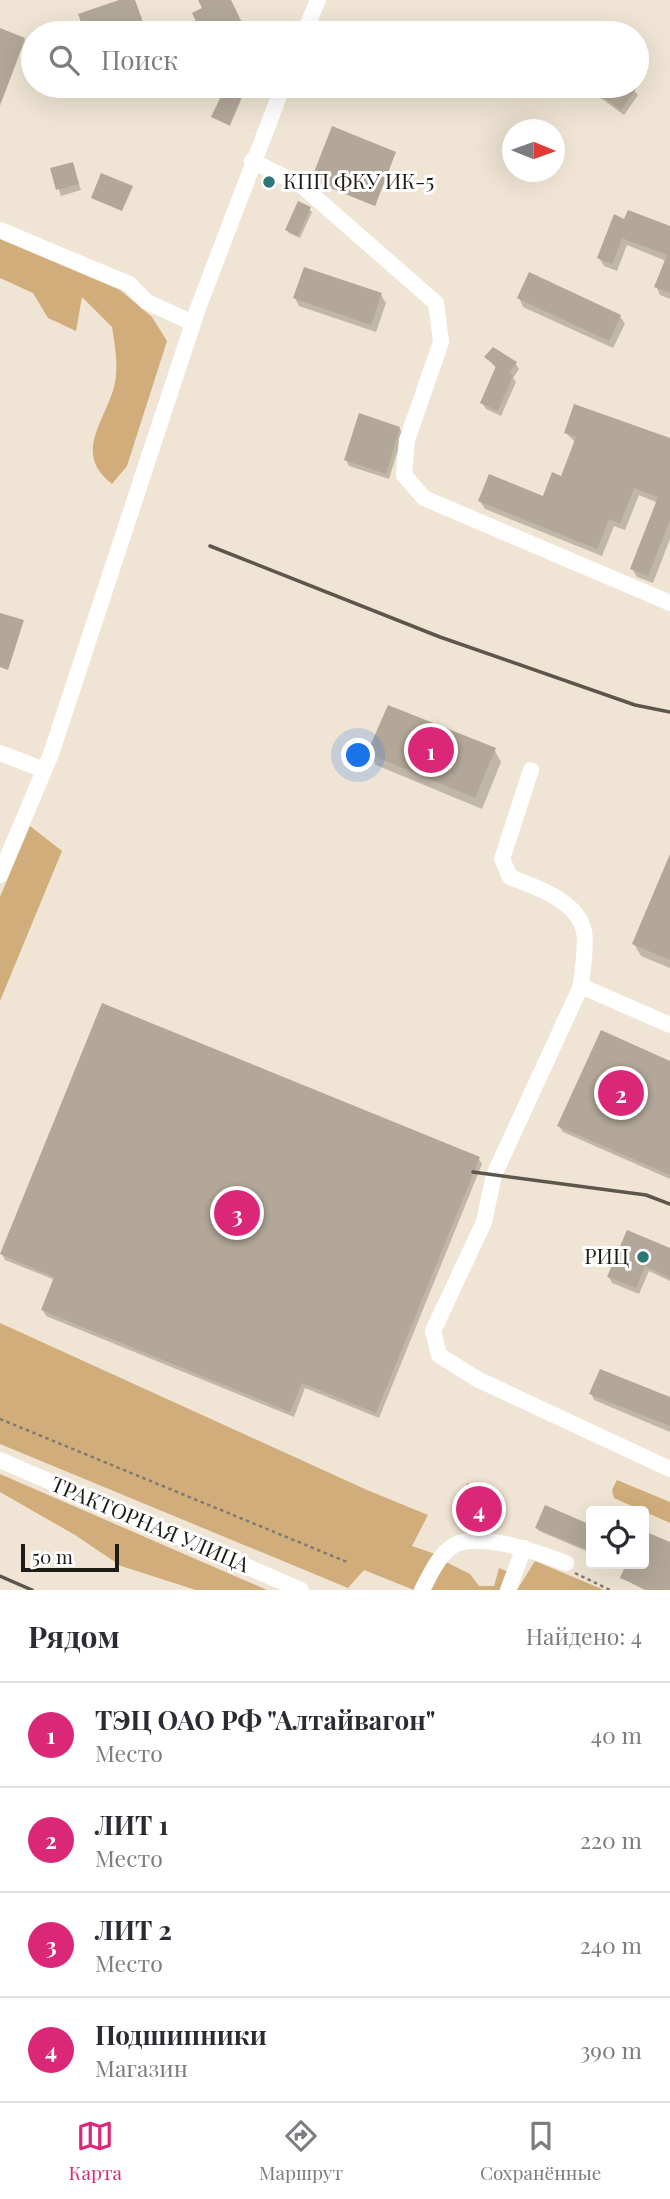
<!DOCTYPE html>
<html lang="ru">
<meta charset="utf-8">
<style>
:root{--surface:#fff;--page:#f7f7f7;--text:#2b2b33;--muted:#7c7c81;--line:#e1e1e2;--accent:#db2777}
body{margin:0;font-family:"Playfair Display",serif;background:var(--page);color:var(--text)}
.controls{position:absolute;right:21px;bottom:21px;display:grid;overflow:hidden;border-radius:7px;box-shadow:0 7px 28px #0002}
.controls button{width:63px;height:63px;display:grid;place-items:center;padding:0;border:0;border-bottom:2px solid var(--line);background:var(--surface);color:var(--text);font:35px sans-serif}
.compass{position:absolute;left:502px;top:119px;width:63px;height:63px;border-radius:50%;background:var(--surface);box-shadow:0 7px 28px #0002;rotate:91deg}
.scale{position:absolute;left:21px;bottom:18px;width:98px;box-sizing:border-box;padding-left:7px;border:4px solid #1f1b15;border-top:0;font-size:19px;line-height:24px;white-space:nowrap;color:#1f1b15;-webkit-text-stroke:5px #fff;paint-order:stroke}
.you{position:absolute;left:359px;top:756px;width:24px;height:24px;margin:-18px;border:5px solid #fff;border-radius:50%;background:#1a73e8;box-shadow:0 0 0 10px #1a73e833}
.badge{display:grid;place-items:center;width:46px;height:46px;border-radius:50%;background:var(--accent);color:#fff;font-size:23px;font-weight:700}
.pin{position:absolute;translate:-50% -50%;border:4px solid #fff;box-shadow:0 2px 7px #0006}
.list{margin:0;padding:0;list-style:none}
h2{display:flex;justify-content:space-between;align-items:center;height:91px;margin:0;padding:0 28px;font-size:30px}
h2 small{font-size:23px;font-weight:400;color:var(--muted)}
.list li{display:grid;grid-template-columns:46px 1fr auto;gap:21px;align-items:center;box-sizing:border-box;height:105px;padding:0 28px;border-top:2px solid var(--line)}
.list b{display:block;font-size:26px;white-space:nowrap}
.list p{margin:0;font-size:23px;white-space:nowrap;color:var(--muted)}
.list em{font-size:23px;font-style:normal;color:var(--muted)}
.icon{flex:none;width:38px;height:38px;fill:none;stroke:currentColor;stroke-width:2;stroke-linecap:round;stroke-linejoin:round}
.map{position:relative;flex:none;width:670px;height:1590px;overflow:hidden}
.search{position:absolute;background:var(--surface);box-shadow:0 7px 28px #0002;left:21px;right:21px;top:21px;height:77px;display:flex;align-items:center;gap:18px;box-sizing:border-box;padding:0 24px;border-radius:38px;color:var(--muted);font-size:26px}
.sheet{height:511px;background:var(--surface)}
nav{display:flex;justify-content:space-around;align-items:center;box-sizing:border-box;height:98px;border-top:2px solid var(--line);background:var(--surface);font-size:19px;color:var(--muted)}
nav a{display:grid;justify-items:center;gap:4px}
nav .on{color:var(--accent)}
.map>svg:first-child{display:block}
.forest{fill:#d0ad7b}
.shadow{fill:#0003}
.building{fill:#b2a798}
.lines{fill:none;stroke-linecap:round;stroke-linejoin:round}
.path{stroke:#837b70;stroke-width:2.5;stroke-dasharray:3.5 3.5;stroke-linecap:butt}
.minor{stroke:#fff;stroke-width:16}
.rail{stroke:#5c564d;stroke-width:3.5}
.poi-dot{fill:#2d7778;stroke:#fff;stroke-width:2.5}
.labels{text-anchor:middle;stroke-width:6;stroke-linejoin:round;paint-order:stroke}
.poi-label{font-size:21px;fill:#1f1b15;stroke:#fff;text-anchor:start}
.street-label{font-size:21px;fill:#1f1b15;stroke:#fff}
</style>
<div class="map">
<svg width="670" height="1590" viewBox="0 0 670 1590">
<rect width="100%" height="100%" fill="#f0e5d4"/>
<g class="forest">
<path d="M0 239 120 290 152 317 167 341 127 466 112 484C73 454 104 423 114 387 119 369 115 346 112 327L82 297 76 331 48 318 33 293 0 278Z"/>
<polygon points="30,826 62,851 0,1001 0,897"/>
<polygon points="0,1323 367,1490 428,1515 412,1546 435,1554 414,1590 364,1570 348,1588 0,1444"/>
<polygon points="0,1474 267,1590 196,1590 121,1566 75,1535 0,1492"/>
<polygon points="617,1480 670,1502 670,1523 614,1498 612,1490"/>
<polygon points="535,1561 604,1590 517,1590"/>
<polygon points="446,1562 470,1574 479,1586 494,1586 499,1568 508,1572 501,1590 429,1590"/>
</g>
<g class="shadow">
<polygon points="0,30 25,40 0,106"/>
<polygon points="201,86 247,86 230,126 213,117 225,90 203,94"/>
<polygon points="584,86 630,86 638,95 624,115"/>
<polygon points="395,153 375,206 313,181"/>
<polygon points="72,164 81,190 61,196 52,169"/>
<polygon points="309,209 312,212 300,238 289,233 287,230"/>
<polygon points="625,221 670,228 670,299 660,295 656,286 666,261 627,245 617,271 604,266 599,258"/>
<polygon points="381,295 386,303 376,332 299,306 295,298"/>
<polygon points="519,298 620,316 625,324 613,348 523,307"/>
<polygon points="494,349 516,364 519,369 513,378 516,382 501,416 486,409 482,403 497,369 487,358"/>
<polygon points="399,428 403,434 389,479 349,466 346,460"/>
<polygon points="566,433 670,439 670,539 653,583 637,577 632,569 658,503 639,495 625,530 614,526 602,556 485,509 480,501 544,498 562,478 576,443"/>
<polygon points="494,749 501,762 482,809 376,765 369,753"/>
<polygon points="670,859 670,968 641,956 634,944"/>
<polygon points="670,1063 670,1179 563,1132 559,1126"/>
<polygon points="478,1158 482,1164 379,1418 305,1388 294,1417 46,1316 43,1310 55,1280 5,1260 2,1254"/>
<polygon points="670,1250 670,1281 649,1271 639,1294 612,1283 609,1277"/>
<polygon points="591,1393 670,1399 670,1432 594,1400"/>
<polygon points="499,1497 501,1500 492,1524 459,1509"/>
<polygon points="546,1508 591,1527 591,1553 539,1531 537,1528"/>
<polygon points="644,1533 670,1544 670,1590 644,1590 622,1578 628,1564 644,1564"/>
</g>
<g class="building">
<polygon points="119,0 135,0 147,33 85,33 78,14"/>
<polygon points="198,0 231,0 247,33 216,33 209,21 198,26 192,13 202,8"/>
<polygon points="0,28 25,38 1,102 0,102"/>
<polygon points="226,86 246,86 229,125 211,117"/>
<polygon points="587,86 638,86 621,110"/>
<polygon points="332,126 396,152 375,206 311,180"/>
<polygon points="73,162 79,184 56,190 50,168"/>
<polygon points="101,173 133,186 122,211 91,198"/>
<polygon points="298,201 311,207 298,236 285,230"/>
<polygon points="628,210 670,226 670,293 654,287 667,255 622,238 612,264 597,258 614,214 624,219"/>
<polygon points="304,267 382,293 371,325 293,298"/>
<polygon points="529,272 621,315 609,341 517,298"/>
<polygon points="493,347 517,362 509,373 513,375 498,411 480,403 496,366 484,357"/>
<polygon points="574,404 670,438 670,520 648,576 630,569 658,497 634,488 620,523 609,519 597,549 478,501 489,474 543,496 552,472 561,476 576,437 564,433"/>
<polygon points="359,413 400,427 386,474 344,460"/>
<polygon points="0,613 24,620 8,670 0,667"/>
<polygon points="388,705 496,748 475,798 367,753"/>
<polygon points="670,854 670,960 632,944"/>
<polygon points="102,1003 480,1157 376,1413 302,1383 290,1412 41,1310 54,1277 0,1254"/>
<polygon points="601,1030 670,1061 670,1175 557,1126"/>
<polygon points="627,1230 670,1248 670,1278 645,1266 636,1288 607,1277"/>
<polygon points="600,1369 670,1397 670,1426 589,1394"/>
<polygon points="467,1483 500,1495 490,1522 457,1509"/>
<polygon points="545,1505 591,1525 591,1551 535,1528"/>
<polygon points="644,1531 670,1542 670,1590 648,1590 620,1578 626,1564 644,1564"/>
</g>
<g class="lines">
<g class="path">
<polyline points="0,1419 347,1562"/>
<polyline points="575,1573 610,1590"/>
</g>
<g class="minor">
<polyline points="304,33 318,0"/>
<polyline points="252,161 301,185 436,303 441,342 407,440 404,475 424,498 670,603"/>
<polyline points="0,230 129,284 147,302 193,323"/>
<polyline points="0,753 44,770"/>
<path d="M531 770 502 859 510 877C535 887 577 900 584 931 587 947 582 970 581 986"/>
<polyline points="0,875 51,754 198,308 283,86"/>
<polyline points="670,1025 581,986 494,1175 484,1222 433,1331 439,1355 477,1379 670,1469"/>
<polyline points="0,1460 301,1590"/>
<path d="M422 1590C430 1575 441 1549 459 1543 489 1534 538 1553 566 1563"/>
<polyline points="508,1590 524,1548"/>
</g>
<g class="rail">
<polyline points="210,546 440,637 635,705 670,712"/>
<polyline points="473,1172 646,1195 670,1204"/>
<polyline points="0,1576 32,1590"/>
</g>
</g>
<g class="poi-dot">
<circle cx="269" cy="182" r="7"/>
<circle cx="643" cy="1257" r="7"/>
</g>
<g class="labels">
<g class="poi-label">
<text x="283" y="189">КПП ФКУ ИК-5</text>
<text x="629" y="1264" text-anchor="end">РИЦ</text>
</g>
<g class="street-label">
<text transform="translate(150 1525) rotate(23)" y="7">ТРАКТОРНАЯ УЛИЦА</text>
</g>
</g>
</svg>
<div class="controls">
<button><svg class="icon" aria-label="locate" viewBox="0 0 24 24"><circle cx="12" cy="12" r="6"/><path d="M12 2v4M12 18v4M2 12h4M18 12h4"/></svg></button>
</div>
<svg class="compass" viewBox="-18 -18 36 36"><path d="M0-13l5 13h-10z" fill="#e53935"/><path d="M0 13l5-13h-10z" fill="#7c7c81"/></svg>
<div class="scale">50 m</div>
<div class="you"></div>
<div class="pin badge" style="left:431px;top:750px">1</div>
<div class="pin badge" style="left:621px;top:1093px">2</div>
<div class="pin badge" style="left:237px;top:1213px">3</div>
<div class="pin badge" style="left:479px;top:1509px">4</div>
<div class="search"><svg class="icon" aria-label="search" viewBox="0 0 24 24"><circle cx="10" cy="10" r="6"/><path d="M15 15l6 6"/></svg>Поиск</div>
</div>
<section class="sheet">
<h2>Рядом<small>Найдено: 4</small></h2>
<ul class="list">
<li><span class="badge">1</span><div><b>ТЭЦ ОАО РФ &quot;Алтайвагон&quot;</b><p>Место</p></div><em>40 m</em></li>
<li><span class="badge">2</span><div><b>ЛИТ 1</b><p>Место</p></div><em>220 m</em></li>
<li><span class="badge">3</span><div><b>ЛИТ 2</b><p>Место</p></div><em>240 m</em></li>
<li><span class="badge">4</span><div><b>Подшипники</b><p>Магазин</p></div><em>390 m</em></li>
</ul>
</section>
<nav>
<a class="on"><svg class="icon" aria-label="map" viewBox="0 0 24 24"><path d="M3 6l6-2 6 2 6-2v14l-6 2-6-2-6 2zM9 4v14M15 6v14"/></svg>Карта</a>
<a><svg class="icon" aria-label="directions" viewBox="0 0 24 24"><path d="M12 3l9 9-9 9-9-9zM9 14v-3h6M13 9l2 2-2 2"/></svg>Маршрут</a>
<a><svg class="icon" aria-label="saved" viewBox="0 0 24 24"><path d="M7 4h10v16l-5-4-5 4z"/></svg>Сохранённые</a>
</nav>
